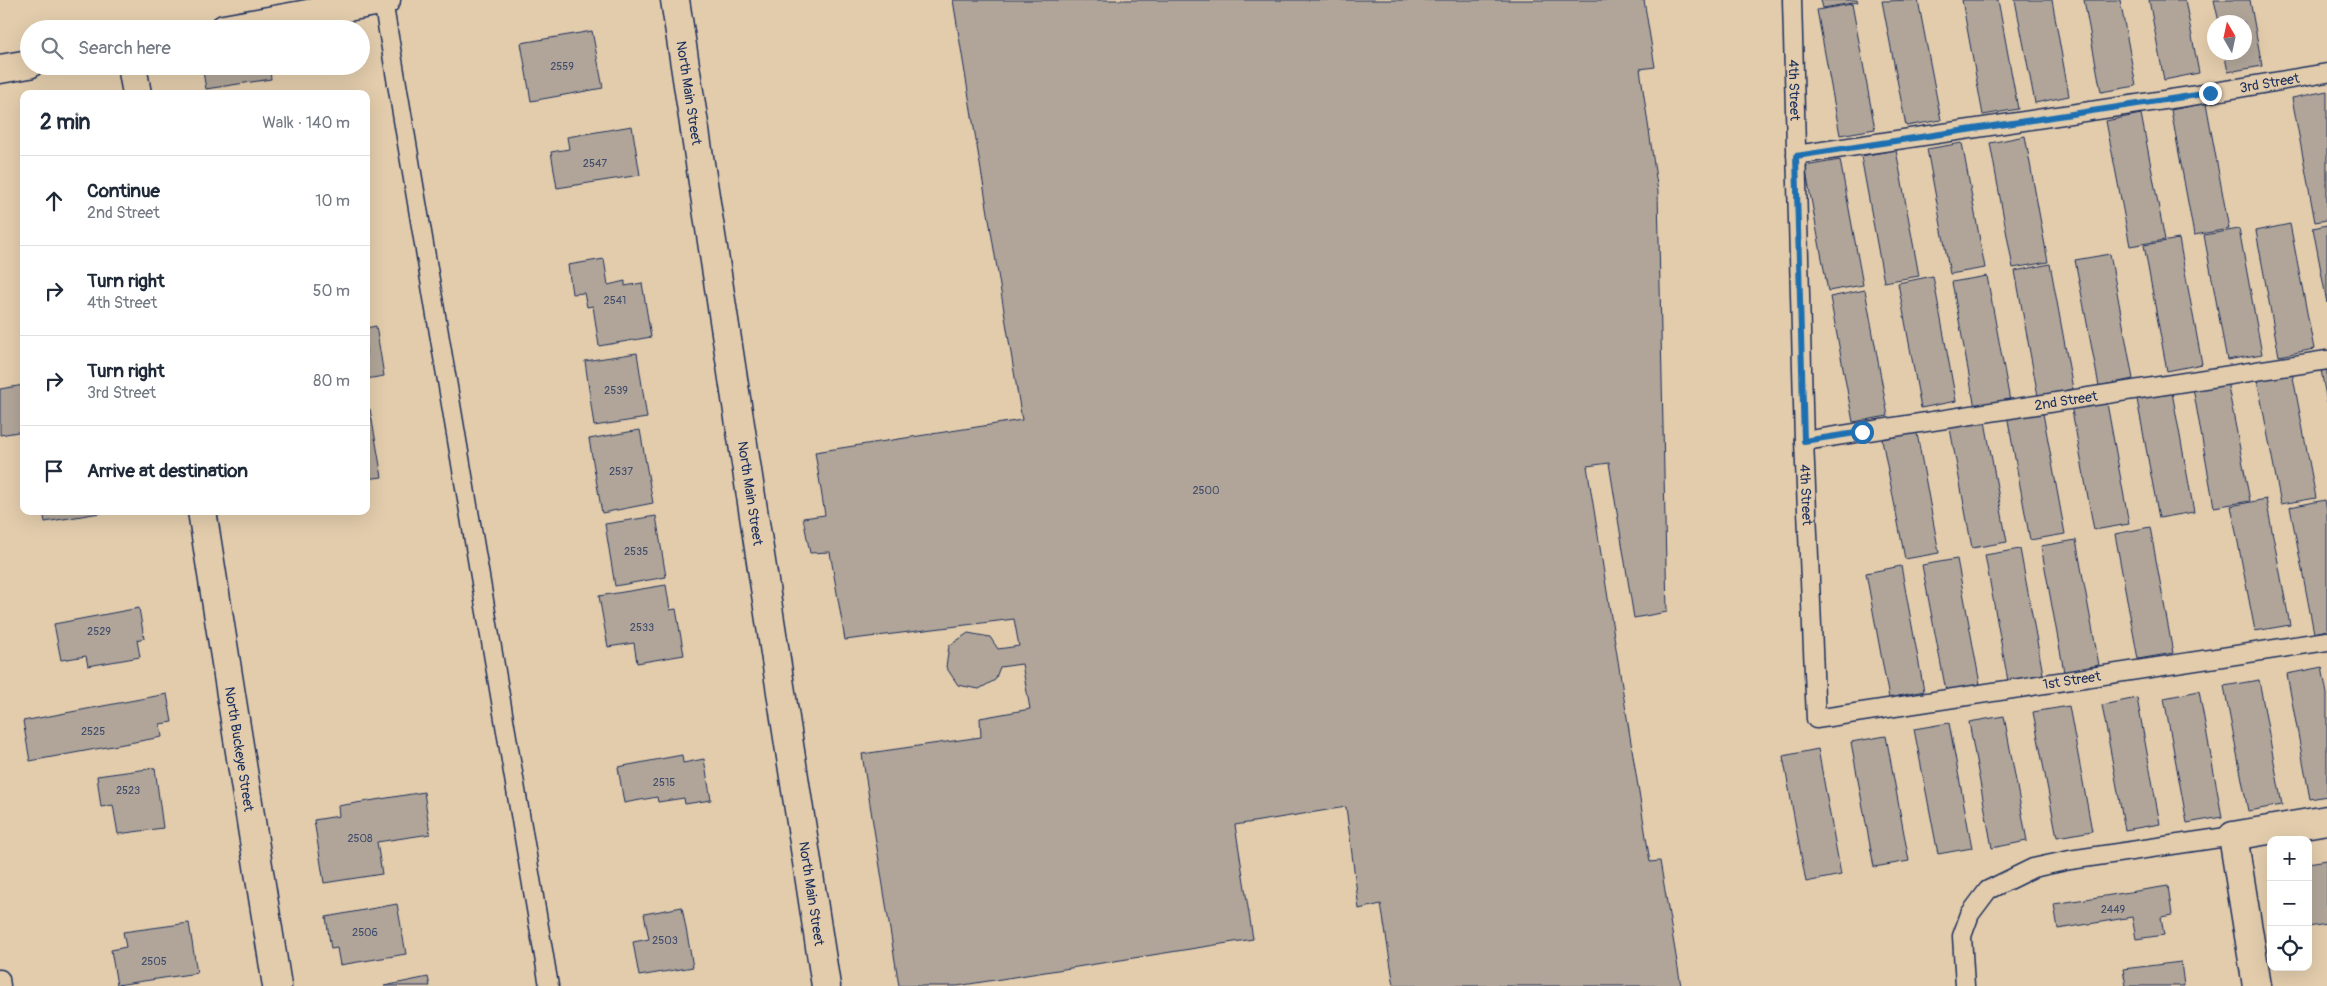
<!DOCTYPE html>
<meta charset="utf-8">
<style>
:root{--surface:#fff;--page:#f2f2f3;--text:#1f2937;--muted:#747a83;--line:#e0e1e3}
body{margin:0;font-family:Pangolin,sans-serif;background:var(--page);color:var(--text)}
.controls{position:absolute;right:15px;bottom:15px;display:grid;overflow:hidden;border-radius:10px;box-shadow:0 5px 20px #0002}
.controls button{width:45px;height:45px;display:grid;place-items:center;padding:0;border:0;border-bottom:1px solid var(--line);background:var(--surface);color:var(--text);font:25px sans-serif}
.compass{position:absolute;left:2207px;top:15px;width:45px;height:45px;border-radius:50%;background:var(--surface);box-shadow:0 5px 20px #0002;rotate:351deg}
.stop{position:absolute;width:15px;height:15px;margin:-11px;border:4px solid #1f6fb2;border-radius:50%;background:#fff}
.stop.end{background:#1f6fb2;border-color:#fff;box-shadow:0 1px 5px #0008}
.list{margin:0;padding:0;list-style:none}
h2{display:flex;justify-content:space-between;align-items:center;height:65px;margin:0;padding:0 20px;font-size:21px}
h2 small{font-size:16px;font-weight:400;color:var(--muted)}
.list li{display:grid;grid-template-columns:32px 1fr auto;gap:15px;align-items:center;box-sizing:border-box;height:90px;padding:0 20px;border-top:1px solid var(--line)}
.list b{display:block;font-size:19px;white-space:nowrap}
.list p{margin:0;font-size:16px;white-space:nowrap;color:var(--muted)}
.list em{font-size:16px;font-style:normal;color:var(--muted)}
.icon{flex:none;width:28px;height:28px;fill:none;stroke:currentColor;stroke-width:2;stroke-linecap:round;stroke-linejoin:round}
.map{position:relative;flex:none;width:2327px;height:986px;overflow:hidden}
.search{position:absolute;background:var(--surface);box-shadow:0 5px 20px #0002;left:20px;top:20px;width:350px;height:55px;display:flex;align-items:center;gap:12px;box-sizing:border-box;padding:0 18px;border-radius:28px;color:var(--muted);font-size:19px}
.panel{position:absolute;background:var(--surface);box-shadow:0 5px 20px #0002;left:20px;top:90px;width:350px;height:425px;border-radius:10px}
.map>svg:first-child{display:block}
.building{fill:#b0a598;stroke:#1b2f5e}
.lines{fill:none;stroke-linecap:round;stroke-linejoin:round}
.lane-casing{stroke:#1b2f5e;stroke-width:21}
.street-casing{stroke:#1b2f5e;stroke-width:31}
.lane{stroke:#e2ccac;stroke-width:18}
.street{stroke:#e2ccac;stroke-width:28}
.route{stroke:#1f6fb2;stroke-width:6}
.labels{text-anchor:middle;stroke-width:4;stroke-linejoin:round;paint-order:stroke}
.number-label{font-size:11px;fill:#404c6c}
.street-label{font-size:14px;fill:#1b2f5e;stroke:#e2ccac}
</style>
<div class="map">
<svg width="2327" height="986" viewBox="0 0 2327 986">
<rect width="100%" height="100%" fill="#e2ccac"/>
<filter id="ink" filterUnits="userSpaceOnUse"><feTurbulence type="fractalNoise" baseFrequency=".02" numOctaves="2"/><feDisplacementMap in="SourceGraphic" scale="10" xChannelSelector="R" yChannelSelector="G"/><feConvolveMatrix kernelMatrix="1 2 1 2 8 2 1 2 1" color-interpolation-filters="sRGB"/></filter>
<g filter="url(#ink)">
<g class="building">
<polygon points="953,0 1644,0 1655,67 1640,69 1658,192 1667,612 1634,618 1609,463 1587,466 1650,862 1660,861 1681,986 1394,986 1381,904 1359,909 1346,807 1235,825 1253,939 957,986 899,986 862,754 981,737 980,718 1030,709 1022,664 1000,667 995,680 979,689 958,685 946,667 949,646 968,633 990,637 998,649 1019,646 1014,619 845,640 830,552 810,553 803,518 825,515 815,452 1022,420"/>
<polygon points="1821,0 1857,0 1858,2 1823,8"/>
<polygon points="1918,0 1941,120 1906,126 1882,1"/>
<polygon points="1962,0 1998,0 2018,109 1983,115"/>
<polygon points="2015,0 2052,0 2069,96 2035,103"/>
<polygon points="2084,0 2120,0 2136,86 2101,92"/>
<polygon points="2149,0 2185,0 2199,73 2164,80"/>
<polygon points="2214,0 2250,0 2262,66 2228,72 2224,52 2244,52 2244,22 2219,22"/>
<polygon points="1852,4 1875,129 1840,135 1817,10"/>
<polygon points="592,31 603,88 531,101 521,43"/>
<polygon points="202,66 289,66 289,68 270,71 271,79 206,89"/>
<polygon points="2327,91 2327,220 2315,222 2292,98"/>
<polygon points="2206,103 2229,229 2194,235 2171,110"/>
<polygon points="2141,114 2165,240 2130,246 2106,121"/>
<polygon points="632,126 640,175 557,188 551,152 569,149 567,137"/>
<polygon points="2025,136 2048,262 2013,268 1990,143"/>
<polygon points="1962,143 1985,268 1950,274 1927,149"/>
<polygon points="1896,150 1919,276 1884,282 1861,156"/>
<polygon points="1840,160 1863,285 1828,291 1805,166"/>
<polygon points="2290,224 2314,349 2279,356 2256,231"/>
<polygon points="2327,225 2327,303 2313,228"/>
<polygon points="2239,229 2262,354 2227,360 2204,235"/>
<polygon points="2179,239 2202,364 2167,371 2144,245"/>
<polygon points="2110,254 2133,379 2099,386 2075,260"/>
<polygon points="604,259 608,285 625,281 625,286 642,283 651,337 599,346 593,306 587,307 584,293 572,294 568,265"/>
<polygon points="2050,264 2073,389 2038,396 2015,271"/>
<polygon points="1933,276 1956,401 1921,408 1898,283"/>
<polygon points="1987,276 2010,401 1975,408 1952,282"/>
<polygon points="1865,290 1888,416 1853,422 1830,297"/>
<polygon points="376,326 384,376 366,379 366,328"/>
<polygon points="637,353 647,418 594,426 585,361"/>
<polygon points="2327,368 2327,402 2321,370"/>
<polygon points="2292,372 2316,498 2281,504 2257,379"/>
<polygon points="2226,376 2250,501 2214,507 2192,382"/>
<polygon points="24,385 24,431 0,435 0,389"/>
<polygon points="2171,387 2194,512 2159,518 2136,394"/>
<polygon points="2106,398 2129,524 2094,530 2071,405"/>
<polygon points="2042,408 2065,534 2030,540 2007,415"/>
<polygon points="370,409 382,477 366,479 366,410"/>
<polygon points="1984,416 2007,542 1972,548 1949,423"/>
<polygon points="1916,428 1939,553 1905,559 1881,434"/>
<polygon points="640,430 653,503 602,513 589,439"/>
<polygon points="2266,499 2290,625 2255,631 2231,506"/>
<polygon points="2325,500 2327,511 2327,630 2314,633 2290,507"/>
<polygon points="43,511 112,511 45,522"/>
<polygon points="656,516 666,577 615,586 605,524"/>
<polygon points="2150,527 2173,653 2138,659 2115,534"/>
<polygon points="2076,540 2099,665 2064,672 2041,546"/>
<polygon points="2020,549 2043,674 2008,681 1985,555"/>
<polygon points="1957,559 1980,684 1946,691 1922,565"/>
<polygon points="1901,566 1924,691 1889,698 1866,573"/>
<polygon points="666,585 670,610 676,609 684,655 637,663 634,643 608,647 599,596"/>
<polygon points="139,608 144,638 137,640 140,657 88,666 86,656 61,660 54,624"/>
<polygon points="2322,667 2327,694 2327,796 2310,799 2287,674"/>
<polygon points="2259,680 2282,805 2248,811 2224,686"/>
<polygon points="2199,691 2222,817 2187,823 2164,698"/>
<polygon points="167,694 172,722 160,724 162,737 30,761 23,721"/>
<polygon points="2137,698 2160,824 2125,830 2102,705"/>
<polygon points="2069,706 2092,831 2057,837 2033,712"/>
<polygon points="2004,716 2027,841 1992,848 1969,722"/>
<polygon points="1949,723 1972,848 1938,854 1914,729"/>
<polygon points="1886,736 1909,861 1874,867 1851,742"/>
<polygon points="1818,749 1841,875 1806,882 1783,756"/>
<polygon points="682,755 683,763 704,759 711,800 685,804 684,798 658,802 657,797 624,803 618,767"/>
<polygon points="155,768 163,828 118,834 113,805 101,807 97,776"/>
<polygon points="424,792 430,834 377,842 382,874 324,883 314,820 339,816 338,806"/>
<polygon points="2327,860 2327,924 2308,927 2308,863"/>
<polygon points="2168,886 2172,915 2161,917 2164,935 2136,939 2132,917 2058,929 2054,904"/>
<polygon points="397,904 406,954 340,965 337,948 331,949 326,917"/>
<polygon points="682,907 693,967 639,976 633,942 649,939 644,914"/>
<polygon points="189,923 197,973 117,985 111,950 126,947 123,932"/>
<polygon points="2181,962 2184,986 2126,986 2123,969"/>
<polygon points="428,977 430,986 384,986"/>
</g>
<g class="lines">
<defs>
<g id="lane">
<path id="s1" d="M1792 0 1804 441 1816 719 2327 641"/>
<polyline points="383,1 549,986"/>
<path id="s2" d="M1796 155 2191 96 2327 73"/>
<path id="s3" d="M1804 441 2327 360"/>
<polyline points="0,979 1,986"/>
<polyline points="1965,986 1962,936 1970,914 1988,890 2033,868 2070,860 2233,836"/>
</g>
<g id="street">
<path id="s4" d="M675 0 826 986"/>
<polyline points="224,29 386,0"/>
<polyline points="132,66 137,94"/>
<polyline points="0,69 29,64"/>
<path id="s5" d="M202 511 277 986"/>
<polyline points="2257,986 2233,836 2327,820"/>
</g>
</defs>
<use href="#lane" class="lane-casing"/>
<use href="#street" class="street-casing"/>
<use href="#lane" class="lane"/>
<use href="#street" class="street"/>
</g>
</g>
<g class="lines" filter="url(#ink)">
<polyline class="route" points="1862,432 1804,441 1796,156 2210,93"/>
</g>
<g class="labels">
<g class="number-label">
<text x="562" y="70">2559</text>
<text x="595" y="167">2547</text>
<text x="615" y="304">2541</text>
<text x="616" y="394">2539</text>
<text x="621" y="475">2537</text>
<text x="1206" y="494">2500</text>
<text x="636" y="555">2535</text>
<text x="642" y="631">2533</text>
<text x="99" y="635">2529</text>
<text x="93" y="735">2525</text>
<text x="664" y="786">2515</text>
<text x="128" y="794">2523</text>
<text x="360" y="842">2508</text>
<text x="2113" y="913">2449</text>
<text x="365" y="936">2506</text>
<text x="665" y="944">2503</text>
<text x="154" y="965">2505</text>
</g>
<g class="street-label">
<text dy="5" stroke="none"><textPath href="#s2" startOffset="479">3rd Street</textPath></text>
<text dy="5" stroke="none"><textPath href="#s1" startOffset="90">4th Street</textPath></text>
<text dy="5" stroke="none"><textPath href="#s4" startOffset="94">North Main Street</textPath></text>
<text dy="5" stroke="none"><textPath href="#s3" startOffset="265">2nd Street</textPath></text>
<text dy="5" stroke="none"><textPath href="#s4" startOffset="499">North Main Street</textPath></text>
<text dy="5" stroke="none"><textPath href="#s1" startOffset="495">4th Street</textPath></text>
<text dy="5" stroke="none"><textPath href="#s1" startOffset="978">1st Street</textPath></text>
<text dy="5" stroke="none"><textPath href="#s5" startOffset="241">North Buckeye Street</textPath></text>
<text dy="5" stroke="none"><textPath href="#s4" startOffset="904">North Main Street</textPath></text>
</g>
</g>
</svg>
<div class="controls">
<button>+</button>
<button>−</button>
<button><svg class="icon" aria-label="locate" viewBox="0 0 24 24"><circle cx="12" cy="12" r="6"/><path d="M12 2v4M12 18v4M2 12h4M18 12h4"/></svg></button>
</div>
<svg class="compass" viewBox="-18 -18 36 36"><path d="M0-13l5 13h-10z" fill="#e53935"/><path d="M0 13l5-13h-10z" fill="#747a83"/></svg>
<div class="stop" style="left:1862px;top:432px"></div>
<div class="stop end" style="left:2210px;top:93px"></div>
<div class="search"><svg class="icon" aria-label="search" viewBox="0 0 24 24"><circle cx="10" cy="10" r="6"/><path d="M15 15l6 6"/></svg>Search here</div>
<section class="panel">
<h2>2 min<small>Walk · 140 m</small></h2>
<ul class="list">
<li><svg class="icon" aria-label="ahead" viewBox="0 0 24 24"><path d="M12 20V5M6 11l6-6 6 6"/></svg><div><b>Continue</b><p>2nd Street</p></div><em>10 m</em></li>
<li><svg class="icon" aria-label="right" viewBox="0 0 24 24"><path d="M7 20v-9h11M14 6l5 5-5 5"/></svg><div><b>Turn right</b><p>4th Street</p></div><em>50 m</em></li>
<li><svg class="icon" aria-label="right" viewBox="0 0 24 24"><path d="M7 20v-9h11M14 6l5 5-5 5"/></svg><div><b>Turn right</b><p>3rd Street</p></div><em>80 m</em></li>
<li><svg class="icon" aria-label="arrive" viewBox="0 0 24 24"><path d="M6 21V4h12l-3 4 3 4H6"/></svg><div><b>Arrive at destination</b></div></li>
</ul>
</section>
</div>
